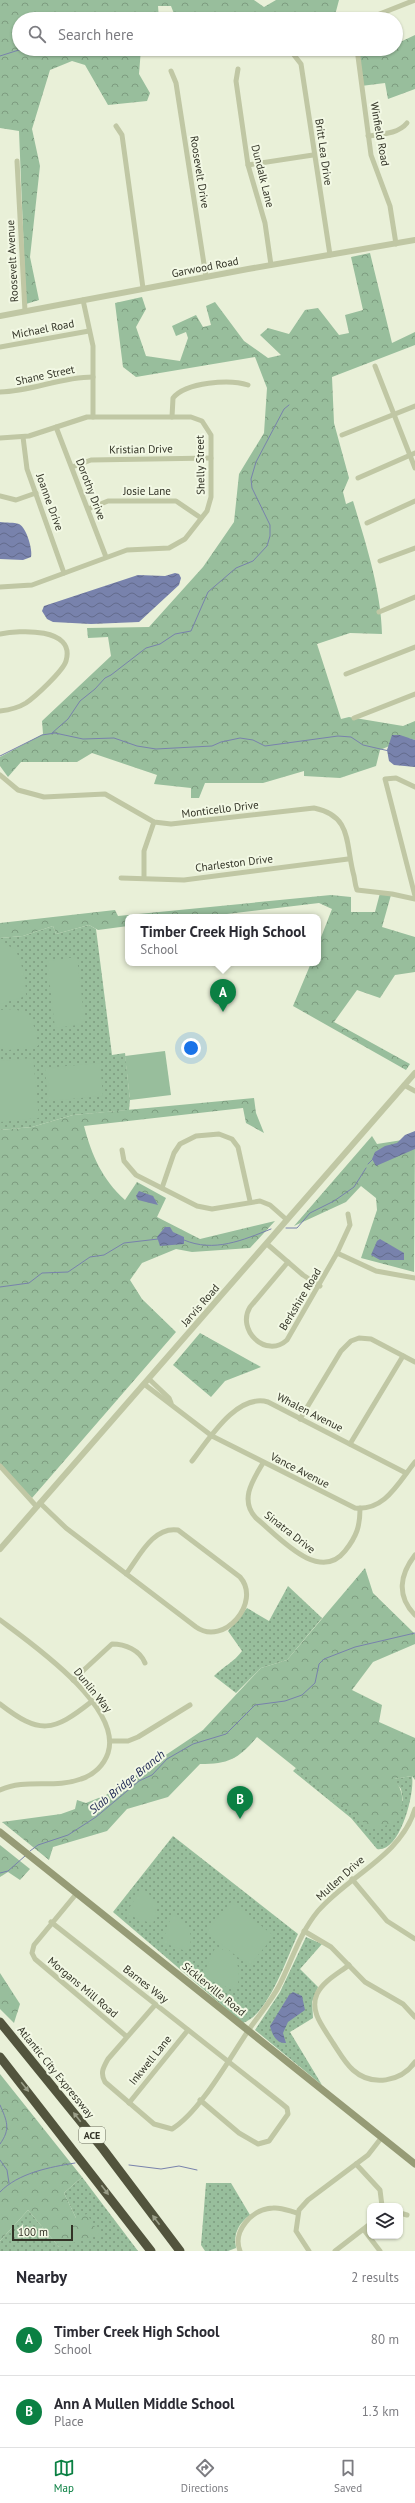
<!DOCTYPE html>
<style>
:root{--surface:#fff;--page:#f7f7f7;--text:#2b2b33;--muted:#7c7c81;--line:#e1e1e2;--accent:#0b8043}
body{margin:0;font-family:"PT Sans",sans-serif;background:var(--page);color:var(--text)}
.controls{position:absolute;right:12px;bottom:12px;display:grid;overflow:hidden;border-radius:8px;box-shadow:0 1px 3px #0004}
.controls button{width:36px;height:36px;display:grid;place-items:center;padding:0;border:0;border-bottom:1px solid var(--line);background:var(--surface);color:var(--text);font:20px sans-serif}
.scale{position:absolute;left:12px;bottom:10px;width:61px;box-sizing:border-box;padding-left:4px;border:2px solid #323326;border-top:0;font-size:11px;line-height:14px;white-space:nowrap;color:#323326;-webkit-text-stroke:3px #f2f8e4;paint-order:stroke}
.you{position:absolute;left:191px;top:1048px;width:14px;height:14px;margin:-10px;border:3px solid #fff;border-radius:50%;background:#1a73e8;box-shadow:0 0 0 6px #1a73e833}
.badge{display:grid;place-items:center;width:26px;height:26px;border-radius:50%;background:var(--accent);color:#fff;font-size:13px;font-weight:700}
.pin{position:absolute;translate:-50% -33px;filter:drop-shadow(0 1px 2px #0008)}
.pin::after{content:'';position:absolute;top:21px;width:14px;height:12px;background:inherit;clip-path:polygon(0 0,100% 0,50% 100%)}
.popup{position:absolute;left:125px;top:914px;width:196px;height:52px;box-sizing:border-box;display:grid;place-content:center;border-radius:8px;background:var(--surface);filter:drop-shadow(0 1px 3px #0005);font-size:13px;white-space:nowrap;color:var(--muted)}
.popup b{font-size:15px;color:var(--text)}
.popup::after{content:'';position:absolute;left:50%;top:100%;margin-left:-8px;border:8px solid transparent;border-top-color:var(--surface)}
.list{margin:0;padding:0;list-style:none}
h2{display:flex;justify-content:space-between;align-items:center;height:52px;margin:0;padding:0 16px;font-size:17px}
h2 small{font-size:13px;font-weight:400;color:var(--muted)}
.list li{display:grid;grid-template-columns:26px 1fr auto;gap:12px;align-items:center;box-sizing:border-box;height:72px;padding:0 16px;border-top:1px solid var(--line)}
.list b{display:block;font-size:15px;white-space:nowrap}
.list p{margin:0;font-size:13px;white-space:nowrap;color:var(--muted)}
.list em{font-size:13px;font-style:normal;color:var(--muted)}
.icon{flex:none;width:22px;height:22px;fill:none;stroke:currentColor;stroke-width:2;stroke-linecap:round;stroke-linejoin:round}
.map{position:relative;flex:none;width:415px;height:2251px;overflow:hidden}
.search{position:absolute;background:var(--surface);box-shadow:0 1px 3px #0004;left:12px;right:12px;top:12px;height:44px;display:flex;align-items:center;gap:10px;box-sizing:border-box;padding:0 14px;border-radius:22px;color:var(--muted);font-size:15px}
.sheet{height:196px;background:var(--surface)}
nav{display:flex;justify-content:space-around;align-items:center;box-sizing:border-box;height:56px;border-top:1px solid var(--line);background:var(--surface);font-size:11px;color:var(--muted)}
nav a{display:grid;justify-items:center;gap:2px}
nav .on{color:var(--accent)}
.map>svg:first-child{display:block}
.grass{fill:url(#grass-dots)}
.forest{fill:url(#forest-crowns)}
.pitch{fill:#98be9c}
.water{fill:url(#water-waves)}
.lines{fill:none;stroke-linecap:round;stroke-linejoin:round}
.stream{stroke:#7882ac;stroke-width:1}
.minor{stroke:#c0c7a4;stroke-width:5}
.tertiary{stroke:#c0c7a4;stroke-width:6}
.secondary{stroke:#969b76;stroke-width:7}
.motorway{stroke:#52543d;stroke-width:9}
.oneway{fill:#9a9e88}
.labels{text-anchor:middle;stroke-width:4;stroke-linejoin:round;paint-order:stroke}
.shield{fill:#f2f8e4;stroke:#6c6e5f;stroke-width:1}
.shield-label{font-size:10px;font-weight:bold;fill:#323326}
.street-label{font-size:11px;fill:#323326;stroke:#f2f8e4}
.water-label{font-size:12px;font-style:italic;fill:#1d2653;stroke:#f2f8e4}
</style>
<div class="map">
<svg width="415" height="2251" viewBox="0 0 415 2251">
<defs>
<pattern id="grass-dots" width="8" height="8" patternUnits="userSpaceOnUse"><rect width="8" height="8" fill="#98be9c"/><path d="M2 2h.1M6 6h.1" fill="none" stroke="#7d9b7f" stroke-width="1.8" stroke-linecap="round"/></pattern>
<pattern id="forest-crowns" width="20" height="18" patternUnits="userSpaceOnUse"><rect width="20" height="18" fill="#98be9c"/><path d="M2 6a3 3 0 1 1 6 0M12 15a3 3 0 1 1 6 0" fill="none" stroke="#7d9b7f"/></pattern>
<pattern id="water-waves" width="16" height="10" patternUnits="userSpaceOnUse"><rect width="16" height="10" fill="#7882ac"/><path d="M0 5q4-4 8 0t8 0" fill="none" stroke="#636b8c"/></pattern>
</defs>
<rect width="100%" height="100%" fill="#e9f0d8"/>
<g class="grass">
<polygon points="89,925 96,929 112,1055 125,1053 130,1100 129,1110 73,1115 32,1127 0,1130 0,938 23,936 53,926 56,934"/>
<path d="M288 1586 322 1618 287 1660 261 1668 236 1693 214 1676C224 1666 234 1662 242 1651L228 1631 247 1608 269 1621Z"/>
<path d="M296 1768 403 1801 401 1789 393 1779 412 1776C415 1793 400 1853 377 1849L351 1818 293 1771Z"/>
<path d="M173 1836 298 1934C287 1957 269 2014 243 2023L113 1912Z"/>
<polygon points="306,1937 322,1944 300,1969 318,1987 312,2002 313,2018 290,2032 322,2085 255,2030 280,1992"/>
<polygon points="82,2177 138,2251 0,2251 0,2241 28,2210 59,2247 76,2218 64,2193"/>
<path d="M206 2183H231L250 2215C239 2223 233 2233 236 2248L228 2251H205L201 2245Z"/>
</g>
<g class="forest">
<polygon points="0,0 254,0 264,7 276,0 339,0 334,19 176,19 171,6 158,6 159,19 19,19 19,49 141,49 139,74 150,93 147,101 108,105 85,65 72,61 50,70 32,129 40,166 30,257 39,300 26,304 19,131 0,128"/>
<polygon points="415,35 415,89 388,99 385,83 361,86 357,49 380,51 396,49 396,44"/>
<polygon points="206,49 253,49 249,53"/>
<path d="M370 253 392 343 415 332V345L332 377 334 423 349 478 343 492 346 504 353 501C366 544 381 590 382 634L350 633 317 644 341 719 349 717 403 726 415 721V740L408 738 380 750 376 766 340 778 304 776V771L263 783H205L199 798H191V788L154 784 157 775 92 753 77 762H21L8 777 0 766V757L43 734 42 721 111 656 108 637 88 638 87 628 149 627 203 567 234 522 239 474 264 433 267 388 255 357 136 377 123 367 115 303 142 297 146 309 136 327 146 356 180 361 188 338 186 332 176 336 172 326 196 315 203 327 211 325 206 306 215 302 244 341 268 358 281 355 260 335 268 328 289 334 305 310 318 308 339 335 349 333 345 315 363 310 351 257Z"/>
<polygon points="380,893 391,895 382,927 415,937 415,972 395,975 380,998 357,990 334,1022 410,1064 406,1070 293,1006 311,963 318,963 318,945 332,909 319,903 202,917 128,917 128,926 98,930 89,925 56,934 53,926 23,936 0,938 0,923 115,910 118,916 331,895 351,897 351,912 375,912"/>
<path d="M254 1098 256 1113 264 1133 246 1123 243 1108 84 1126C92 1156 102 1179 125 1200L137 1182 166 1198 157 1217 200 1239 275 1221 250 1248 192 1252 176 1249 142 1263 130 1280 142 1299 176 1332 32 1498 0 1465V1130L32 1127 73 1115Z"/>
<polygon points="372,1136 377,1144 415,1138 414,1272 361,1258 377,1210 376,1198 361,1186 346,1202 294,1226"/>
<polygon points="200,1333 261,1367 225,1381 211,1397 173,1365"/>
<path d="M365 1568 373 1593 415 1634V1644L373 1662 352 1690 382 1705 379 1722 415 1738V1780L412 1776 394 1779C404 1790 407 1811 393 1822 388 1826 379 1827 372 1829L257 1737C238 1759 229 1764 200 1764L168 1797 127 1809 107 1831 53 1847 49 1860 2 1822 61 1814 75 1809 77 1800 86 1803 106 1795 203 1730 261 1668 287 1660Z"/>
<polygon points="0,1845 30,1869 20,1880 8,1872 0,1877"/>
<polygon points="0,1973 20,2004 14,2023 0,2009"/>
<polygon points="0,2074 82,2177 64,2193 76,2218 87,2214 100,2235 59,2247 28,2210 0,2241"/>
</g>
<g class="pitch">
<path d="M0 942 15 949C22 963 26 980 26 996L0 1004Z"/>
<polygon points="77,957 85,1024 55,1028 47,961"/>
<path d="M14 1009C33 1014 36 1029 38 1046L9 1050 0 1047V1010Z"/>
<polygon points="165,1051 171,1095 130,1100 125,1056"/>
<polygon points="33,1058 39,1118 0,1122 0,1061"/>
<polygon points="100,1063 103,1096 48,1101 45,1068"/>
<path d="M142 1888C156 1898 158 1908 153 1924L128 1915 127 1911Z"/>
<polygon points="231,1902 274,1936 249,1966 206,1932"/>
<path d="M172 1914C189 1923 195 1934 188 1952L164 1943 163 1940Z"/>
<path d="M216 1946C238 1956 243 1968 236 1991L204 1978 203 1975Z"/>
</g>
<g class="water">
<path d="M0 522C6 523 14 522 19 524 27 528 33 551 31 557L23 560 0 559Z"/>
<polygon points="175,573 179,574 181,578 179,585 139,622 91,624 53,622 47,619 42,611 44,606 138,575 165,576"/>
<polygon points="392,735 400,735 415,740 415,767 394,765 389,761 387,750"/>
<polygon points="415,1131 415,1149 376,1166 372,1159 375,1152 385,1146 397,1143 405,1135"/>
<polygon points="139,1191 153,1196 158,1205 138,1200 136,1196"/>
<polygon points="165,1227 170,1227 173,1232 184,1237 184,1244 160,1246 157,1237"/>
<polygon points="380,1239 404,1253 404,1260 380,1260 371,1255 377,1241"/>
<path d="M293 1992 302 1996 305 2010 288 2022 283 2033 286 2043C277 2044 272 2035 270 2026L289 1995Z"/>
</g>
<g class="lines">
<g class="stream">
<polyline points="0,56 22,49"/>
<polyline points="52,733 68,719 80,701 95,689 105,678 111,675 146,648 160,644 175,634 191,631 208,592 236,568 253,561 267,546 270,536 270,525 252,488 251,479 256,462 284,409 289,405"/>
<polyline points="0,756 42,735 55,733 83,739 114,738 137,746 156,749 212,746 221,742 240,738 253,740 265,746 338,736 351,737 363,745 389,751"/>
<polyline points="368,1164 373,1159"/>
<polyline points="286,1228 297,1228 310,1213 334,1201 354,1187 366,1168"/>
<path d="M184 1240C214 1253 243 1240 271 1229"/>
<polyline points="0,1287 29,1283 42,1273 68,1272 90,1257 104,1255 124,1243 158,1239"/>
<polyline points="30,1851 38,1845 68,1835 96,1817 139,1781 152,1775 167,1759 193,1744 226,1734 255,1705 285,1701 302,1695 315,1683 319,1664 324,1659 355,1647 415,1633"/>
<polyline points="0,1873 8,1871 25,1856"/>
<path d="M0 2105C7 2121 11 2129 0 2144"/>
<polyline points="0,2160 7,2170 9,2183"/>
<polyline points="129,2165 161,2169 179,2166 197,2170"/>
<path d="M0 2192C18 2173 50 2167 75 2163"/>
</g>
<g class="minor">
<polyline points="367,19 415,0"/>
<polyline points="357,49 371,155 390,206 396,244"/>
<polyline points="294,55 301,64 330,255"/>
<polyline points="238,69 236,81 248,165 265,223 271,265"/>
<polyline points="171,71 176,83 206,277"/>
<polyline points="116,126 122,135 143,288"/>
<path d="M368 136C382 134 398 134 407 123"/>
<polyline points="17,161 25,311"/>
<polyline points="248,165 313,155"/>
<polyline points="83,300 93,346 93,417"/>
<polyline points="0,347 89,331"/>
<polyline points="375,366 415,468"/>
<path d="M0 392C33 391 60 377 93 377"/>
<path d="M172 417 173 398C186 382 230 379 248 385"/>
<polyline points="56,427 106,557"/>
<polyline points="342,435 415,406"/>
<polyline points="23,437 27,469 64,573"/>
<polyline points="0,438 29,436 87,417 191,417 202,421 211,435 211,497 207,511 185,539 169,548 127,550 32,585 0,587"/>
<polyline points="72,467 91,460 211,458"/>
<polyline points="358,478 415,453"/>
<polyline points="0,496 16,500 36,493"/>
<polyline points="88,509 108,501 176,501 201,518"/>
<polyline points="367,523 415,501"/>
<polyline points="380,561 415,548"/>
<polyline points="379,612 415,597"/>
<path d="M0 634C19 630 76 627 66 661 63 671 35 697 26 703 18 708 9 710 0 711"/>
<polyline points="346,674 415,647"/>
<polyline points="354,718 415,694"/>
<path d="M0 775 18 790 44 797 105 794 154 822 171 824 314 808C353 816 345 844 354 876 355 881 355 885 357 890L392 894 415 899"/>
<polyline points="415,787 396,778 385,779 415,896"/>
<polyline points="121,878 184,880 348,859"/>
<polyline points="144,878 144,851 154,822"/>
<polyline points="404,1085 415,1091"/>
<polyline points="122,1150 124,1161 136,1175 197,1206 212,1209 260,1201 270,1205 287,1220"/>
<polyline points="162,1188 174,1153 180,1144 196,1136 219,1134 232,1139 238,1147 250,1201"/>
<polyline points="267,1244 303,1275 320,1286"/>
<polyline points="337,1253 376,1271 415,1278"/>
<path d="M288 1262 250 1307C236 1330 266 1359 287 1340L337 1253 350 1225 348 1214"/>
<polyline points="149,1379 169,1398 171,1403"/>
<path d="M144 1384 212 1436 355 1508C385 1511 398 1483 415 1462"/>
<polyline points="300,1419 341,1351 351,1341 359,1338 371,1339 415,1362"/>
<polyline points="350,1444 403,1356"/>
<path d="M192 1461C209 1439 237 1393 268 1402L406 1473"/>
<path d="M263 1463C253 1480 239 1500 256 1518 278 1536 319 1584 345 1551 357 1536 360 1526 360 1508"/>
<polyline points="0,1466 37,1507"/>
<path d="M40 1503 66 1528 196 1627C224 1647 262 1602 240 1577L178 1530C153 1526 139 1557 126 1574"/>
<path d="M415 1555C400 1574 396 1596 415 1615"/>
<path d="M0 1620C32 1644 123 1707 108 1753 104 1765 94 1775 81 1779 54 1789 26 1778 0 1790"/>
<path d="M73 1680 112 1644C125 1644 140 1650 145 1663"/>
<path d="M0 1704C40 1735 53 1732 91 1702"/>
<polyline points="110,1741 128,1741 138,1737 190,1705"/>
<polyline points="352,1879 387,1921 415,1939"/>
<polyline points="77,1893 34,1945 32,1953 35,1959 126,2036"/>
<polyline points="51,1922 281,2103 287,2108 288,2114 269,2141 258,2144 239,2133 200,2100"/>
<polyline points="304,1931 331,1947 365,1982 403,2004 415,2017"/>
<path d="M349 1965C339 1973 323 1981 317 1994 309 2012 324 2028 333 2043 339 2052 345 2063 353 2070 372 2087 401 2082 415 2062"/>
<path d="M155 2005 108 2059C103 2068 100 2073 105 2082L154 2124 172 2129C200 2112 229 2059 248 2031 258 2016 270 2003 279 1986 292 1961 299 1934 318 1911 348 1876 401 1856 415 1809"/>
<polyline points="129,2103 188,2030"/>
<polyline points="356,2164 380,2190 382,2206"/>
<polyline points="400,2213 407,2215"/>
<polyline points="364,2230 380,2251"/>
<path d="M240 2251C232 2231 252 2209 273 2208 281 2207 289 2211 297 2213"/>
<polyline points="309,2251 296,2231 299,2210 308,2200 368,2155 382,2137"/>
<polyline points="335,2251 370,2224"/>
</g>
<g class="tertiary">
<polyline points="0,316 248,269 415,240"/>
<polyline points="0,1549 415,1073"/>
</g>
<polyline class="secondary" points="0,1832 415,2164"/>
<g class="motorway">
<polyline points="0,2022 103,2149 180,2251"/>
<polyline points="0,2057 151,2251"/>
</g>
</g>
<defs><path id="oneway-solid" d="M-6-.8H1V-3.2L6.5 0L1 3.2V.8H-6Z"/></defs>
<g class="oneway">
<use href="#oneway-solid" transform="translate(25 2087) rotate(51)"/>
<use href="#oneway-solid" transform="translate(77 2117) rotate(-128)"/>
<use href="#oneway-solid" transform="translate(105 2190) rotate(53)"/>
<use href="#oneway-solid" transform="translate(156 2220) rotate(-127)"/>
</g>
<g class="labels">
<rect class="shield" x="79" y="2127" width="26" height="16" rx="3"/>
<g class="shield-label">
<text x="92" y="2139">ACE</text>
</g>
<g class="street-label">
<text transform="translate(380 134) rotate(80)" y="4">Winfield Road</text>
<text transform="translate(324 152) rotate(82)" y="4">Britt Lea Drive</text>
<text transform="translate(200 172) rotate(81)" y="4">Roosevelt Drive</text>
<text transform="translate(263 176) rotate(76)" y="4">Dundalk Lane</text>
<text transform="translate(12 261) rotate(-93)" y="4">Roosevelt Avenue</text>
<text transform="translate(205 267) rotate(-11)" y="4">Garwood Road</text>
<text transform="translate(43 329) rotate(-11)" y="4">Michael Road</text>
<text transform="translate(45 375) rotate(-12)" y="4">Shane Street</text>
<text transform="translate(141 449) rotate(-1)" y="4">Kristian Drive</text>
<text transform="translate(200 465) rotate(-91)" y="4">Shelly Street</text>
<text transform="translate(91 489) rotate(69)" y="4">Dorothy Drive</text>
<text x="147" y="495">Josie Lane</text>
<text transform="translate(50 502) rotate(70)" y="4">Joanne Drive</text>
<text transform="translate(220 809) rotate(-7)" y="4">Monticello Drive</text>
<text transform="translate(234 863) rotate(-7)" y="4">Charleston Drive</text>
<text transform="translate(300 1299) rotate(-59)" y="4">Berkshire Road</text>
<text transform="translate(200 1305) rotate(-49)" y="4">Jarvis Road</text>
<text transform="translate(310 1412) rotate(27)" y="4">Whalen Avenue</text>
<text transform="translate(300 1470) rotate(27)" y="4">Vance Avenue</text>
<text transform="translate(290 1532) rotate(38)" y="4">Sinatra Drive</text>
<text transform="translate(93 1690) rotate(51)" y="4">Dunlin Way</text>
<text transform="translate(340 1878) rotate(-42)" y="4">Mullen Drive</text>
<text transform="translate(146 1984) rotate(38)" y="4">Barnes Way</text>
<text transform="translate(83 1987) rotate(40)" y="4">Morgans Mill Road</text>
<text transform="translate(214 1989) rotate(39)" y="4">Sicklerville Road</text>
<text transform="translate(150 2060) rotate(-51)" y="4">Inkwell Lane</text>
<text transform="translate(56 2072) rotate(51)" y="4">Atlantic City Expressway</text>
</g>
<g class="water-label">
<text transform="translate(127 1782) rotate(-39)" y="4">Slab Bridge Branch</text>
</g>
</g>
</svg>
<div class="controls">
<button><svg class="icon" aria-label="layers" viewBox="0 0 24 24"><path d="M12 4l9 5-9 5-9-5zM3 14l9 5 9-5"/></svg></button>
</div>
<div class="scale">100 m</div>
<div class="you"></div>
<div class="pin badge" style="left:223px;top:1012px">A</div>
<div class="popup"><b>Timber Creek High School</b>School</div>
<div class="pin badge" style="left:240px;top:1819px">B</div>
<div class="search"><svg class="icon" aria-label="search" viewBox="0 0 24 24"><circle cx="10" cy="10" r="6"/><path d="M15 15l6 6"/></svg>Search here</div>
</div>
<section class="sheet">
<h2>Nearby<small>2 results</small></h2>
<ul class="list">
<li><span class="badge">A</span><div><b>Timber Creek High School</b><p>School</p></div><em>80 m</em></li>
<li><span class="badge">B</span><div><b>Ann A Mullen Middle School</b><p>Place</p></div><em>1.3 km</em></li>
</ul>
</section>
<nav>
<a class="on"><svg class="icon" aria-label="map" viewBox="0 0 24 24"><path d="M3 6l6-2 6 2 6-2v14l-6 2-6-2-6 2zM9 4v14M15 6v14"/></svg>Map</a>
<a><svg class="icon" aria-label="directions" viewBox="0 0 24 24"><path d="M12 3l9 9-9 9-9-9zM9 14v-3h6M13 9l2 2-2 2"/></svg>Directions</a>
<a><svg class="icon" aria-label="saved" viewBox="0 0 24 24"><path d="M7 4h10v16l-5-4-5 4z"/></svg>Saved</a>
</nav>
